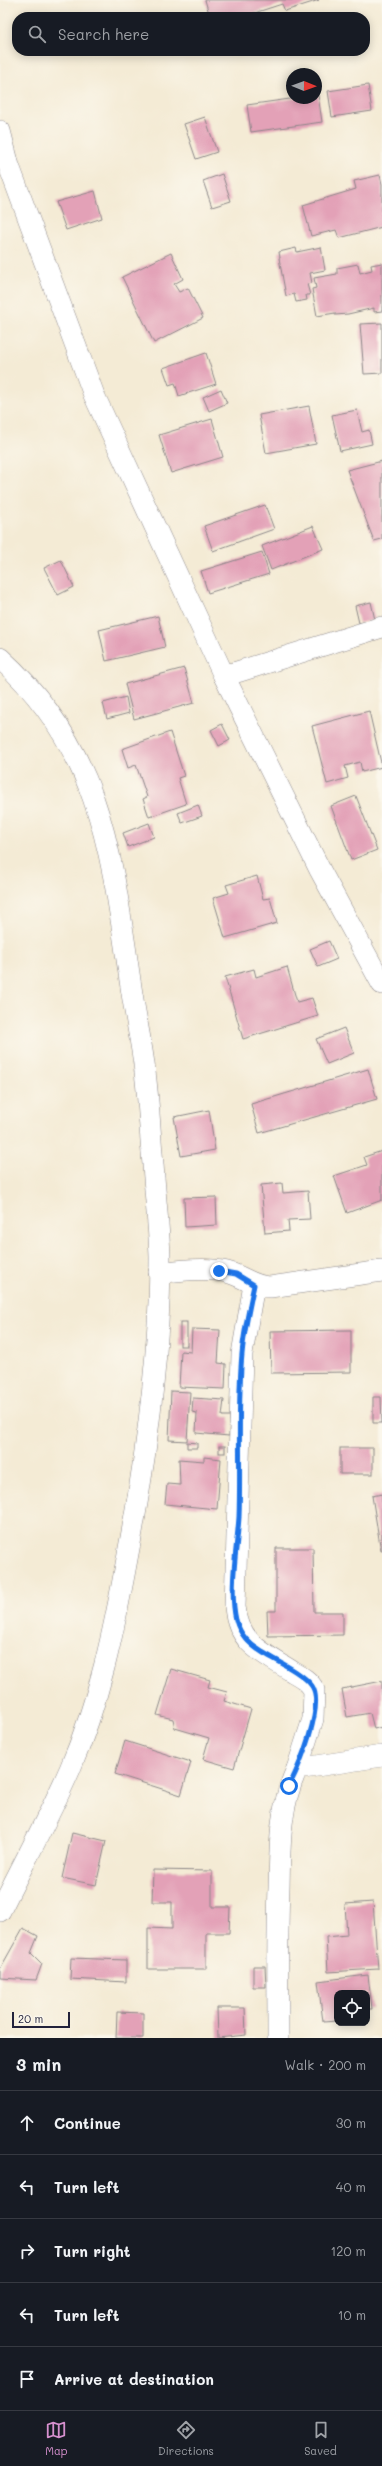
<!DOCTYPE html>
<meta charset="utf-8">
<style>
:root{--surface:#171b24;--page:#242831;--text:#f1f3f6;--muted:#9ea1a6;--line:#363941;--accent:#d690ce}
body{margin:0;font-family:Mali,sans-serif;background:var(--page);color:var(--text)}
.controls{position:absolute;right:12px;bottom:12px;display:grid;overflow:hidden;border-radius:8px;box-shadow:0 2px 10px #0003}
.controls button{width:36px;height:36px;display:grid;place-items:center;padding:0;border:0;border-bottom:1px solid var(--line);background:var(--surface);color:var(--text);font:20px sans-serif}
.compass{position:absolute;left:286px;top:68px;width:36px;height:36px;border-radius:50%;background:var(--surface);box-shadow:0 2px 10px #0003;rotate:91deg}
.scale{position:absolute;left:12px;bottom:10px;width:58px;box-sizing:border-box;padding-left:4px;border:2px solid #22223b;border-top:0;font-size:11px;line-height:14px;white-space:nowrap;color:#22223b;-webkit-text-stroke:3px #fbf7ec;paint-order:stroke}
.stop{position:absolute;width:12px;height:12px;margin:-9px;border:3px solid #1a73e8;border-radius:50%;background:#fff}
.stop.end{background:#1a73e8;border-color:#fff;box-shadow:0 1px 4px #0008}
.list{margin:0;padding:0;list-style:none}
h2{display:flex;justify-content:space-between;align-items:center;height:52px;margin:0;padding:0 16px;font-size:17px}
h2 small{font-size:13px;font-weight:400;color:var(--muted)}
.list li{display:grid;grid-template-columns:26px 1fr auto;gap:12px;align-items:center;box-sizing:border-box;height:64px;padding:0 16px;border-top:1px solid var(--line)}
.list b{display:block;font-size:15px;white-space:nowrap}
.list em{font-size:13px;font-style:normal;color:var(--muted)}
.icon{flex:none;width:22px;height:22px;fill:none;stroke:currentColor;stroke-width:2;stroke-linecap:round;stroke-linejoin:round}
.map{position:relative;flex:none;width:382px;height:2038px;overflow:hidden}
.search{position:absolute;background:var(--surface);box-shadow:0 2px 10px #0003;left:12px;right:12px;top:12px;height:44px;display:flex;align-items:center;gap:10px;box-sizing:border-box;padding:0 14px;border-radius:16px;color:var(--muted);font-size:15px}
.sheet{height:372px;background:var(--surface)}
nav{display:flex;justify-content:space-around;align-items:center;box-sizing:border-box;height:56px;border-top:1px solid var(--line);background:var(--surface);font-size:11px;color:var(--muted)}
nav a{display:grid;justify-items:center;gap:2px}
nav .on{color:var(--accent)}
.map>svg:first-child{display:block}
.building{fill:#e3a1b7}
.lines{fill:none;stroke-linecap:round;stroke-linejoin:round}
.street-casing{stroke:#8b8688;stroke-width:22}
.street{stroke:#fff;stroke-width:21}
.route{stroke:#1a73e8;stroke-width:5}
</style>
<div class="map">
<svg width="382" height="2038" viewBox="0 0 382 2038">
<rect width="100%" height="100%" fill="#fbf7ec"/>
<filter id="ink" filterUnits="userSpaceOnUse"><feTurbulence type="fractalNoise" baseFrequency=".025" numOctaves="2"/><feDisplacementMap in="SourceGraphic" scale="8" xChannelSelector="R" yChannelSelector="G"/><feConvolveMatrix kernelMatrix="1 2 1 2 8 2 1 2 1" color-interpolation-filters="sRGB"/></filter>
<filter id="wash" filterUnits="userSpaceOnUse"><feTurbulence type="fractalNoise" baseFrequency=".012" numOctaves="4" result="noise"/><feDisplacementMap in="SourceGraphic" scale="16" xChannelSelector="R" yChannelSelector="G"/><feGaussianBlur stdDeviation="0.9" result="paint"/><feColorMatrix in="noise" values="0 0 0 0 0 0 0 0 0 0 0 0 0 0 0 0 0 1.4 0 .05"/><feComposite in="paint" operator="in"/></filter>
<g filter="url(#wash)">
<rect width="100%" height="100%" fill="#f4ebd5"/>
<g id="blocks">
<g class="building">
<polygon points="205,0 319,0 285,11 282,4 242,17 210,17"/>
<polygon points="368,85 372,111 332,117 328,91"/>
<polygon points="316,95 318,95 322,122 251,132 247,105 297,98 316,98"/>
<polygon points="205,117 217,152 196,159 184,124"/>
<polygon points="222,174 231,201 212,207 203,181"/>
<polygon points="380,175 382,184 382,227 339,238 336,230 311,236 303,205 356,189 354,181"/>
<polygon points="95,191 102,218 66,230 56,202"/>
<polygon points="321,247 325,270 310,273 312,283 307,284 310,295 306,295 307,300 296,302 294,294 286,296 279,258 280,258 279,252 296,248 297,252"/>
<polygon points="171,253 183,279 174,284 179,292 188,288 203,318 154,343 122,277"/>
<polygon points="382,263 382,311 374,312 374,308 348,314 335,315 335,313 317,316 312,289 316,288 314,278 337,274 337,268 358,264 360,273 372,270 371,265"/>
<polygon points="382,323 382,373 364,374 360,324"/>
<polygon points="206,353 216,384 179,396 175,383 169,385 163,368"/>
<polygon points="221,389 227,403 209,411 203,397"/>
<polygon points="309,406 316,444 266,453 259,415"/>
<polygon points="357,410 362,432 369,430 372,444 340,451 332,415"/>
<polygon points="212,419 223,457 171,473 159,435"/>
<polygon points="382,461 382,539 374,541 347,470"/>
<polygon points="265,505 274,529 213,551 204,526"/>
<polygon points="313,526 323,549 271,570 262,546"/>
<polygon points="262,552 269,574 208,593 201,571"/>
<polygon points="61,560 74,587 58,595 44,568"/>
<polygon points="371,602 375,620 359,623 355,606"/>
<polygon points="158,616 165,647 106,661 99,630"/>
<polygon points="184,668 194,703 134,719 125,684"/>
<polygon points="126,697 129,713 107,719 103,703"/>
<polygon points="369,711 382,767 362,772 360,762 345,766 348,778 327,784 312,726"/>
<polygon points="222,724 230,740 219,746 211,730"/>
<polygon points="170,732 184,776 178,778 186,804 149,817 143,799 147,797 136,765 128,768 122,749"/>
<polygon points="356,796 377,850 351,860 331,806"/>
<polygon points="198,805 202,816 182,823 178,813"/>
<polygon points="149,823 154,837 128,847 123,833"/>
<polygon points="257,876 263,899 270,898 277,923 225,938 213,898 229,893 226,885"/>
<polygon points="329,941 337,959 318,967 310,949"/>
<polygon points="287,967 297,1002 312,998 318,1016 243,1039 225,977 254,969 256,977"/>
<polygon points="344,1028 354,1053 327,1064 316,1039"/>
<polygon points="368,1069 377,1099 259,1133 251,1104"/>
<polygon points="209,1110 215,1150 181,1156 174,1117"/>
<polygon points="382,1151 382,1200 347,1213 334,1176 367,1165 364,1157"/>
<polygon points="282,1183 283,1193 308,1191 310,1219 288,1220 289,1231 265,1233 261,1185"/>
<polygon points="216,1197 217,1225 185,1227 184,1198"/>
<rect x="180" y="1322" width="7" height="24"/>
<polygon points="192,1329 220,1330 218,1363 226,1364 225,1389 179,1387 181,1351 191,1352"/>
<polygon points="351,1330 351,1372 271,1373 270,1331"/>
<polygon points="171,1391 190,1392 187,1441 169,1440"/>
<polygon points="373,1397 381,1397 382,1423 373,1423"/>
<polygon points="193,1398 224,1400 222,1416 230,1416 229,1436 196,1433 197,1413 192,1412"/>
<polygon points="187,1442 197,1443 197,1448 187,1448"/>
<rect x="219" y="1446" width="6" height="7"/>
<rect x="340" y="1448" width="33" height="26"/>
<polygon points="204,1457 221,1459 217,1509 165,1504 167,1484 180,1485 179,1459 204,1461"/>
<polygon points="382,1494 382,1551 381,1551 372,1496"/>
<polygon points="276,1548 313,1548 314,1612 343,1612 343,1635 268,1636 267,1611 276,1611"/>
<polygon points="171,1669 210,1680 208,1687 227,1692 224,1701 251,1709 234,1768 203,1759 209,1738 175,1728 173,1719 157,1715"/>
<polygon points="382,1681 382,1727 374,1729 370,1713 347,1717 342,1689"/>
<polygon points="125,1741 191,1762 181,1795 115,1774"/>
<polygon points="72,1833 106,1841 96,1885 62,1878"/>
<polygon points="153,1870 212,1871 212,1907 230,1907 229,1933 206,1933 206,1969 148,1969 148,1928 172,1929 172,1902 152,1902"/>
<polygon points="373,1902 378,1969 328,1972 326,1937 347,1935 345,1904"/>
<polygon points="23,1928 38,1936 31,1953 42,1964 36,1980 0,1978 0,1969"/>
<polygon points="71,1958 126,1960 126,1982 70,1979"/>
<polygon points="253,1966 265,1966 266,1987 253,1987"/>
<polygon points="368,1975 372,2009 367,2009 367,1993 337,1993 337,2021 323,2022 318,1981"/>
<polygon points="217,2008 245,2008 246,2035 218,2038"/>
<polygon points="117,2012 143,2013 143,2038 116,2038"/>
</g>
</g>
</g>
<g filter="url(#ink)">
<use href="#blocks" fill-opacity="0" stroke="#8b8688" stroke-width="1"/>
<g class="lines">
<defs>
<g id="street">
<polyline points="0,131 9,166 94,395 224,676 320,870 382,984"/>
<path d="M0 658C103 751 112 859 131 987 135 1015 142 1044 145 1072 149 1103 150 1134 153 1164 155 1195 159 1226 160 1257 160 1357 146 1460 127 1559 114 1630 99 1702 70 1769 49 1817 23 1864 0 1911"/>
<polyline points="224,676 382,627"/>
<path d="M159 1272C181 1271 206 1267 227 1272 243 1276 253 1287 270 1287L382 1271"/>
<path d="M254 1285 242 1354 235 1607C239 1645 264 1653 293 1672 302 1677 309 1681 314 1690L313 1719 297 1769"/>
<path d="M278 2038C278 1988 277 1938 279 1888 280 1847 279 1807 297 1769L382 1756"/>
</g>
</defs>
<use href="#street" class="street-casing"/>
<use href="#street" class="street"/>
</g>
</g>
<g class="lines" filter="url(#ink)">
<path class="route" d="M219 1271 236 1274 254 1285C249 1308 244 1331 242 1354 237 1408 241 1463 239 1517 237 1548 229 1590 236 1620 240 1635 249 1644 262 1652 275 1660 303 1673 312 1686 325 1705 299 1767 289 1786"/>
</g>
</svg>
<div class="controls">
<button><svg class="icon" aria-label="locate" viewBox="0 0 24 24"><circle cx="12" cy="12" r="6"/><path d="M12 2v4M12 18v4M2 12h4M18 12h4"/></svg></button>
</div>
<svg class="compass" viewBox="-18 -18 36 36"><path d="M0-13l5 13h-10z" fill="#e53935"/><path d="M0 13l5-13h-10z" fill="#9ea1a6"/></svg>
<div class="scale">20 m</div>
<div class="stop" style="left:289px;top:1786px"></div>
<div class="stop end" style="left:219px;top:1271px"></div>
<div class="search"><svg class="icon" aria-label="search" viewBox="0 0 24 24"><circle cx="10" cy="10" r="6"/><path d="M15 15l6 6"/></svg>Search here</div>
</div>
<section class="sheet">
<h2>3 min<small>Walk · 200 m</small></h2>
<ul class="list">
<li><svg class="icon" aria-label="ahead" viewBox="0 0 24 24"><path d="M12 20V5M6 11l6-6 6 6"/></svg><div><b>Continue</b></div><em>30 m</em></li>
<li><svg class="icon" aria-label="left" viewBox="0 0 24 24"><path d="M17 20v-9H6M10 6l-5 5 5 5"/></svg><div><b>Turn left</b></div><em>40 m</em></li>
<li><svg class="icon" aria-label="right" viewBox="0 0 24 24"><path d="M7 20v-9h11M14 6l5 5-5 5"/></svg><div><b>Turn right</b></div><em>120 m</em></li>
<li><svg class="icon" aria-label="left" viewBox="0 0 24 24"><path d="M17 20v-9H6M10 6l-5 5 5 5"/></svg><div><b>Turn left</b></div><em>10 m</em></li>
<li><svg class="icon" aria-label="arrive" viewBox="0 0 24 24"><path d="M6 21V4h12l-3 4 3 4H6"/></svg><div><b>Arrive at destination</b></div></li>
</ul>
</section>
<nav>
<a class="on"><svg class="icon" aria-label="map" viewBox="0 0 24 24"><path d="M3 6l6-2 6 2 6-2v14l-6 2-6-2-6 2zM9 4v14M15 6v14"/></svg>Map</a>
<a><svg class="icon" aria-label="directions" viewBox="0 0 24 24"><path d="M12 3l9 9-9 9-9-9zM9 14v-3h6M13 9l2 2-2 2"/></svg>Directions</a>
<a><svg class="icon" aria-label="saved" viewBox="0 0 24 24"><path d="M7 4h10v16l-5-4-5 4z"/></svg>Saved</a>
</nav>
